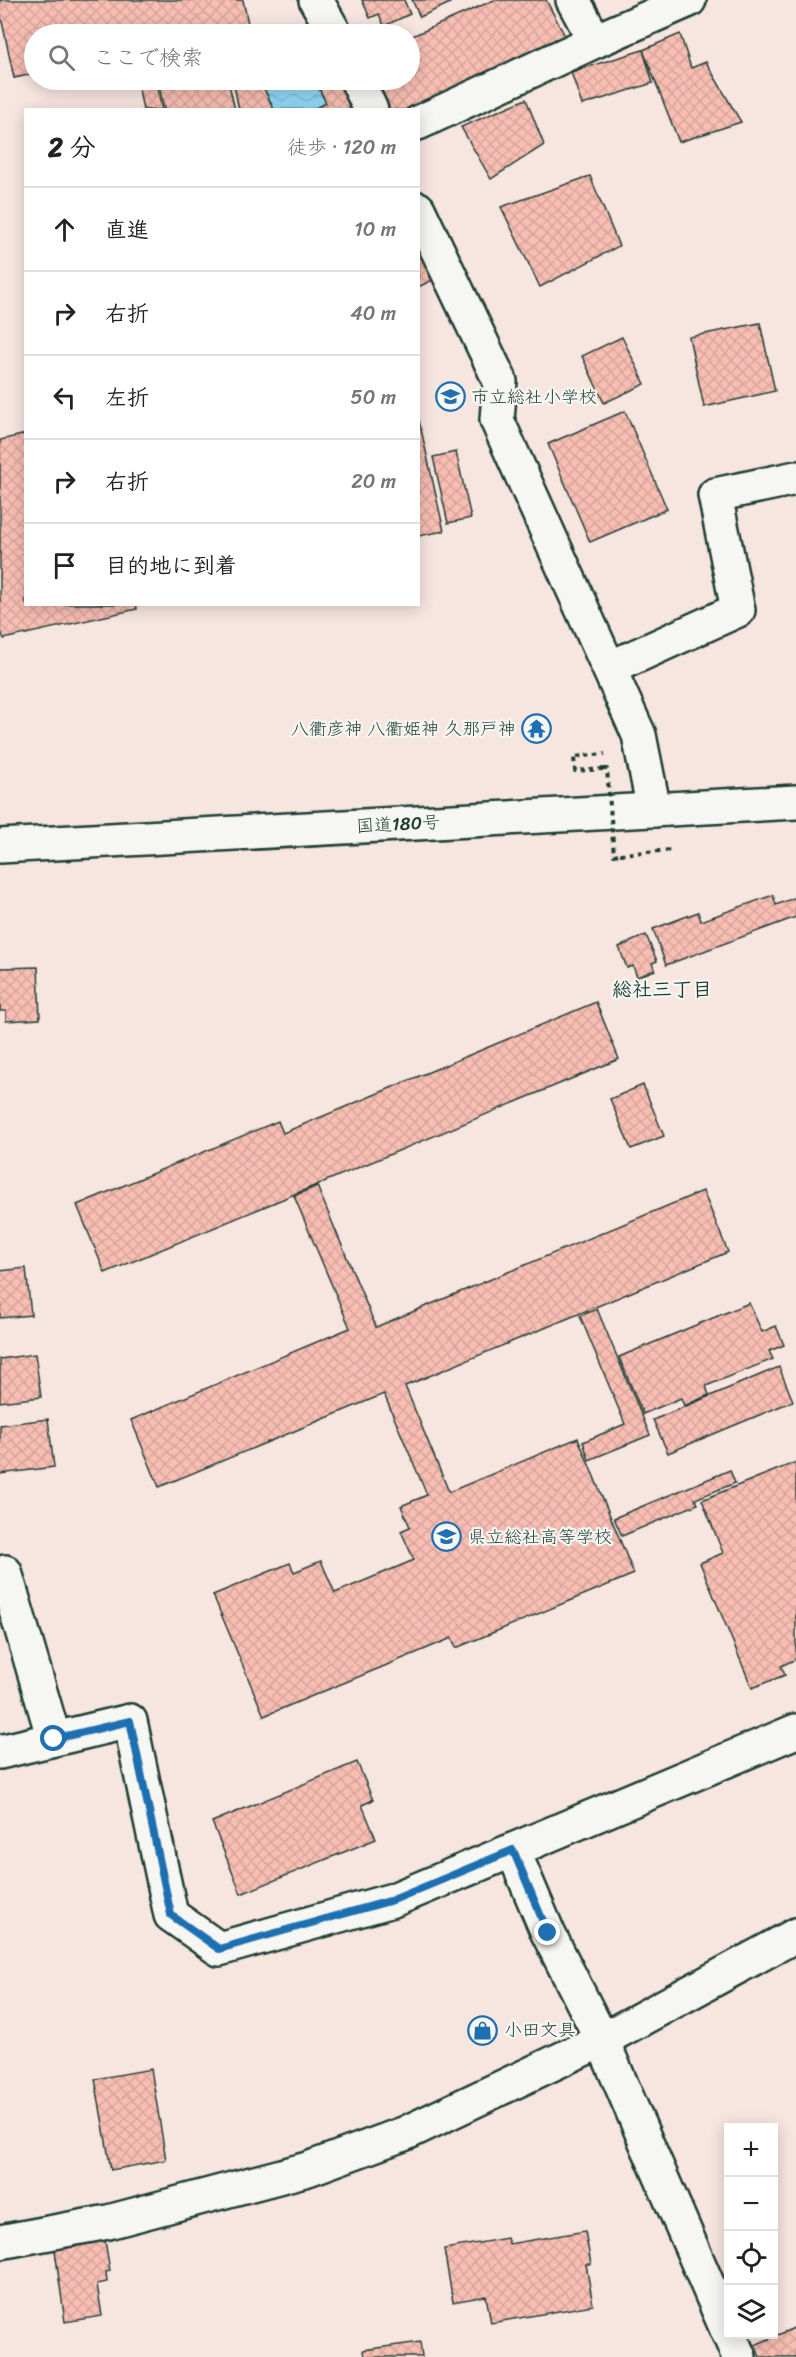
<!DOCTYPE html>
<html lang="ja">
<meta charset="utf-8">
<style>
:root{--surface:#fff;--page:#f2f2f2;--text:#222;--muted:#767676;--line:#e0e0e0}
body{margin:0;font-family:Sriracha,"Klee One",sans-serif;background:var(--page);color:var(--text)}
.controls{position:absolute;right:18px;bottom:18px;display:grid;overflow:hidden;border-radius:0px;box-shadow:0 3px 15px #0003}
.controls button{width:54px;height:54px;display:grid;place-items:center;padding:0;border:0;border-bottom:2px solid var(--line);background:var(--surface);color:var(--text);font:30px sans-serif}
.stop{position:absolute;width:18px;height:18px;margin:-14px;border:4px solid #1f6fb2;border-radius:50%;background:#fff}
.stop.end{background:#1f6fb2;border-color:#fff;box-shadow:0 2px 6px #0008}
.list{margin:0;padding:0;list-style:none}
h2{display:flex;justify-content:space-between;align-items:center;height:78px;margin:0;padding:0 24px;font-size:26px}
h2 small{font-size:20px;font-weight:400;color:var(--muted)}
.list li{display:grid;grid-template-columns:39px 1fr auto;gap:18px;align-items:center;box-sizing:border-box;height:84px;padding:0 24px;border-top:2px solid var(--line)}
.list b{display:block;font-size:22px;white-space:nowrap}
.list em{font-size:20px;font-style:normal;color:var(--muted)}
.icon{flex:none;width:33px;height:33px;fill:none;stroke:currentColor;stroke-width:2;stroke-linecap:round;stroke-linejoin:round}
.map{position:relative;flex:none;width:796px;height:2357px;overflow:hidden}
.search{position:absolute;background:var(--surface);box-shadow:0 3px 15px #0003;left:24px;top:24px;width:396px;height:66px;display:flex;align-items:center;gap:15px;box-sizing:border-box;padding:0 21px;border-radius:33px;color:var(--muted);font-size:22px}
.panel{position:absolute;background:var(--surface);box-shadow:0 3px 15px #0003;left:24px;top:108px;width:396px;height:498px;border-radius:0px}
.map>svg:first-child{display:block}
.water{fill:url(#water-waves);stroke:#6499a7;stroke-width:1.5}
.building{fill:url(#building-cross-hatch);stroke:#1f3d34;stroke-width:1.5}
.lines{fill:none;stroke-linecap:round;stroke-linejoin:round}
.street-casing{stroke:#1f3d34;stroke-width:38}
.highway-casing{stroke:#1f3d34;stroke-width:38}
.path{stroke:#1f3d34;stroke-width:4;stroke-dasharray:4.5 4.5;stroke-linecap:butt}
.street{stroke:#f6f6f2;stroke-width:33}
.highway{stroke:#f6f6f2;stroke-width:33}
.path-bridge{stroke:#1f3d34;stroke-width:4;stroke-dasharray:4.5 4.5;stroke-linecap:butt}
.route{stroke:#1f6fb2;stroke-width:8}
.labels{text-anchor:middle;stroke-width:4.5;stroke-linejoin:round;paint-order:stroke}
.poi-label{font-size:18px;fill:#1f3d34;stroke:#f6f6f2;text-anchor:start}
.street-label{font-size:18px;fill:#1f3d34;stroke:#f6f6f2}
.neighbourhood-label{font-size:20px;font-weight:bold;fill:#1f3d34;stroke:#f6f6f2}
</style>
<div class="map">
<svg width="796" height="2357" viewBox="0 0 796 2357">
<defs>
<pattern id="water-waves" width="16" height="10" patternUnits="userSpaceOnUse" patternTransform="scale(1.5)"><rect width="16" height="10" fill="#92d7f4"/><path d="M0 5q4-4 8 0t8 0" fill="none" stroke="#7db9d2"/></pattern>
<pattern id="building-cross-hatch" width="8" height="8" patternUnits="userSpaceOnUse" patternTransform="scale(1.5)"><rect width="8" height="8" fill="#f9beb3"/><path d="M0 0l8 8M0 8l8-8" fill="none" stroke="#d5a49b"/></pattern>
</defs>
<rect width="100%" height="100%" fill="#f7e5df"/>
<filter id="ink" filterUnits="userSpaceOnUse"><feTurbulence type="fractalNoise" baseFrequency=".0167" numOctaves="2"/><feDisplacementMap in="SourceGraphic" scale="12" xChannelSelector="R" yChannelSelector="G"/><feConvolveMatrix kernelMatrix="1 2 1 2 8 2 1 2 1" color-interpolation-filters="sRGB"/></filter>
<g filter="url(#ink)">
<polygon class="water" points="260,80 315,80 326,103 312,109 274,109"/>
<g class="building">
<polygon points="0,0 243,0 249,28 219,34 34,34 34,74 14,78 0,12"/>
<polygon points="362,0 404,0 410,14 384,26 379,14 370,18"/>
<polygon points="412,0 449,0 450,3 420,17"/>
<polygon points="494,0 546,0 565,36 409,110 381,110 368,80 410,80 410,37"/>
<polygon points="299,24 304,34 277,34"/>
<polygon points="680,34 691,68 706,62 741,122 679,142 643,50"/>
<polygon points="643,50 653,83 582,105 571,72"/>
<polygon points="137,80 156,80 162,110 143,110"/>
<polygon points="158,80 228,80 235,110 164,110"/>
<polygon points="233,80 260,80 274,110 239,110"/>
<polygon points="315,80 338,80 352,110 312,110 326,103"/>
<polygon points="526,99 544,145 491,179 461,127"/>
<polygon points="590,176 619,246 540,287 501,207"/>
<polygon points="418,248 433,280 418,287"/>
<polygon points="760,323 775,391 704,407 689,337"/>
<polygon points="622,337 645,384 604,403 582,356"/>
<polygon points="625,411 667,509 590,542 548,444"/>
<polygon points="418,416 444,531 418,536"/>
<polygon points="26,434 26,604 136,604 137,609 4,639 0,629 0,440"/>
<polygon points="456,452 471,518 448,523 433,457"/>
<polygon points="773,895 776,905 796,897 796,917 666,965 653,929 698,912 701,921"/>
<polygon points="646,935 657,961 652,963 655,970 637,977 633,966 627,968 619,947"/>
<polygon points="38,967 40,1019 6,1021 6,1011 0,1011 0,968"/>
<polygon points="596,1002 619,1059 105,1273 77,1205 278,1121 283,1133"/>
<polygon points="643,1085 664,1136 631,1149 610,1099"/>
<polygon points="317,1186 376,1327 703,1191 728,1252 405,1386 449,1492 578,1438 634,1574 456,1648 452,1638 264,1716 213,1595 290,1563 294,1572 321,1561 335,1593 414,1560 401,1531 410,1527 401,1506 427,1495 384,1394 159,1487 131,1420 350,1328 294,1196"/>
<polygon points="26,1268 31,1315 0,1318 0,1271"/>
<polygon points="749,1303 762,1332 776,1326 784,1345 769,1351 773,1359 706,1386 709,1395 684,1406 681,1398 643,1414 619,1357"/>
<polygon points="597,1309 650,1435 589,1460 583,1442 625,1424 580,1316"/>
<polygon points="35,1354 41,1397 0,1402 0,1359"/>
<polygon points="779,1367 793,1401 668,1453 653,1420"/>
<polygon points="48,1419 54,1467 0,1474 0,1425"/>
<polygon points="796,1462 796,1659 781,1666 785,1675 752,1688 700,1563 723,1553 702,1500"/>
<polygon points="730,1470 735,1483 695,1499 698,1504 622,1536 614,1518"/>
<polygon points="357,1762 373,1800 362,1805 376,1839 241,1894 212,1822"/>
<polygon points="151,2069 166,2160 111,2170 95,2079"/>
<polygon points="103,2228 110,2271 106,2272 107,2282 97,2284 102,2316 65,2322 53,2236"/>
<polygon points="585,2231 591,2264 586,2264 593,2305 491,2323 486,2296 453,2302 444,2249 507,2238 509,2244"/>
<polygon points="796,2327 796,2357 760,2357 755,2345"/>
<polygon points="420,2342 422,2357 364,2357 363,2350"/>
</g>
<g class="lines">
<defs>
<g id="street">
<polyline points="316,0 335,34"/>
<polyline points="573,0 595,41"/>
<polyline points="357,80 371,110"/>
<polyline points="418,123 595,41 689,0"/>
<polyline points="418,209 500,381 497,420 639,735 654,810"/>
<polyline points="610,668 738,610 715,495 796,478"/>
<polyline points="5,1572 54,1739"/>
<polyline points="0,1752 130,1721 171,1915 219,1949 393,1900 513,1850 548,1933 602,2040 728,2332"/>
<polyline points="513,1850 796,1731"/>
<polyline points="0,2242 108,2222 308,2169 406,2133 602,2040 796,1935"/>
<polyline points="729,2334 739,2357"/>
</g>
<polyline id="highway" points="0,846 796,802"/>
</defs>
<use href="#street" class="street-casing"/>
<use href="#highway" class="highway-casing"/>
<g class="path">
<polyline points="603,769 575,771 574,757 605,754"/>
<polyline points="620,854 672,850"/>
</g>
<use href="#street" class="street"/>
<use href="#highway" class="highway"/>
<polyline class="path-bridge" points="603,769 607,769 614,855 620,854"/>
</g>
</g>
<g class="lines" filter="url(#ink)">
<polyline class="route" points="54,1739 130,1721 171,1915 219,1949 393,1900 513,1850 548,1933"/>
</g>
<defs>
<symbol id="school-ring" viewBox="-11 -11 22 22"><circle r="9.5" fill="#f6f6f2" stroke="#1f6fb2" stroke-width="1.5"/><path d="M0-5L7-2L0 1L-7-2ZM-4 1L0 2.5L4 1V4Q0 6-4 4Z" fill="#1f6fb2"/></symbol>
<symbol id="temple-ring" viewBox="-11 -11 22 22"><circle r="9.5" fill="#f6f6f2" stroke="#1f6fb2" stroke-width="1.5"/><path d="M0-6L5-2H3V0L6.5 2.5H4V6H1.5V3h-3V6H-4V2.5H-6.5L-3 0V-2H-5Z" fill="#1f6fb2"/></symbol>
<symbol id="shop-ring" viewBox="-11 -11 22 22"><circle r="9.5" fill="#f6f6f2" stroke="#1f6fb2" stroke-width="1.5"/><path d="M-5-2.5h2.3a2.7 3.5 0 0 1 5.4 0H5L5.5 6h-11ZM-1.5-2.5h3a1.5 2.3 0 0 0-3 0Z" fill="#1f6fb2"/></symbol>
</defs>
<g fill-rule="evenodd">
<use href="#school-ring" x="434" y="380" width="33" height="33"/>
<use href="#temple-ring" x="520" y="712" width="33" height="33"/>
<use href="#school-ring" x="430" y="1520" width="33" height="33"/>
<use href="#shop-ring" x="466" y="2014" width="33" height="33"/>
</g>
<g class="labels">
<g class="poi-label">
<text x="471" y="403">市立総社小学校</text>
<text x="516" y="735" text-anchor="end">八衢彦神 八衢姫神 久那戸神</text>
<text x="468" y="1543">県立総社高等学校</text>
<text x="504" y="2036">小田文具</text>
</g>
<g class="street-label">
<text transform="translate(398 824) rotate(-3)" y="6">国道180号</text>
</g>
<g class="neighbourhood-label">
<text x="662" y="996">総社三丁目</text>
</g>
</g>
</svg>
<div class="controls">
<button>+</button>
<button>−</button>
<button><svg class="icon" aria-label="locate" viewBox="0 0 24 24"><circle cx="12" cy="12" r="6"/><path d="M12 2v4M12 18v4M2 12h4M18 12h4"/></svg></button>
<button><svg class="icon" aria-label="layers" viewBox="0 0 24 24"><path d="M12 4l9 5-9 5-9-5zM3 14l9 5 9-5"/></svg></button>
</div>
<div class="stop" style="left:54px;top:1739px"></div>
<div class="stop end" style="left:548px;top:1933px"></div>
<div class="search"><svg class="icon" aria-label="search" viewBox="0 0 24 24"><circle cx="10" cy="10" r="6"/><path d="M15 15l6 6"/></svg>ここで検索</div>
<section class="panel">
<h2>2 分<small>徒歩 · 120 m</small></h2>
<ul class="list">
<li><svg class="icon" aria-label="ahead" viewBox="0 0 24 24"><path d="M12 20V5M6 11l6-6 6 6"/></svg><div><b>直進</b></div><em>10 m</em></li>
<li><svg class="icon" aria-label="right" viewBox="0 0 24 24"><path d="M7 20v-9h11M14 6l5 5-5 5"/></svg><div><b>右折</b></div><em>40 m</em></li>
<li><svg class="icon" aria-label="left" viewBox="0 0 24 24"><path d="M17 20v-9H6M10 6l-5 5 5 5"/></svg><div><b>左折</b></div><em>50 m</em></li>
<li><svg class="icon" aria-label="right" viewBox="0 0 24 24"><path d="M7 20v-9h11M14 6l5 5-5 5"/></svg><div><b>右折</b></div><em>20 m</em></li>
<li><svg class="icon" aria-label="arrive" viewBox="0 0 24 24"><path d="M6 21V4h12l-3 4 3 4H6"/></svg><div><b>目的地に到着</b></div></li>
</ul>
</section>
</div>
